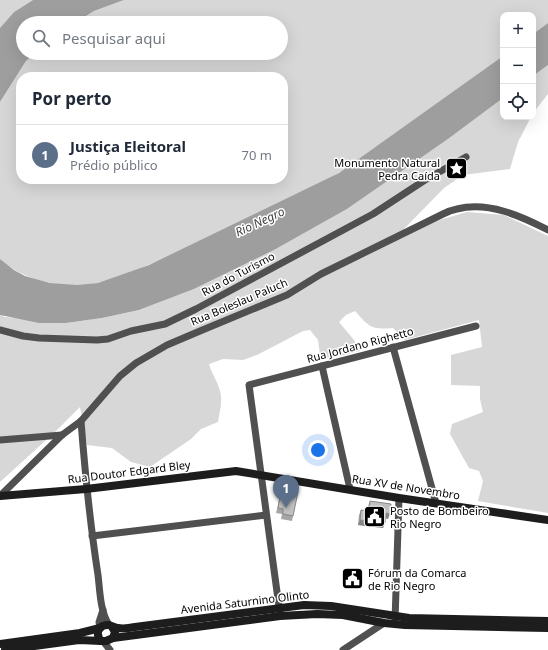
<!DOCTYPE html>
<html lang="pt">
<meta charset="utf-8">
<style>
:root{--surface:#fff;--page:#f2f2f3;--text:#1f2937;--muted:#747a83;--line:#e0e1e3;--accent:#111827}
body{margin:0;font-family:"Noto Sans",sans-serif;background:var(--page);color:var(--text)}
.controls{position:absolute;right:12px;top:12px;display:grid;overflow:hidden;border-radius:8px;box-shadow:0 4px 16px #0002}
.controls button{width:36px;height:36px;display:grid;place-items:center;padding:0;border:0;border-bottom:1px solid var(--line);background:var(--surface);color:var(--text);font:20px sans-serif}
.you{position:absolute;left:318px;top:450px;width:14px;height:14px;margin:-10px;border:3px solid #fff;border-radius:50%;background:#1a73e8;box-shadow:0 0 0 6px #1a73e833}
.badge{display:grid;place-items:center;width:26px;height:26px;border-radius:50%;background:var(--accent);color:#fff;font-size:13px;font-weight:700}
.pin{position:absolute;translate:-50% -33px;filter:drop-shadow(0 1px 2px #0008)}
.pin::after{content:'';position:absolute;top:21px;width:14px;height:12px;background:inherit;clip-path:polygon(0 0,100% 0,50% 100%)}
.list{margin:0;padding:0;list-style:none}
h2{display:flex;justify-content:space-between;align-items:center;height:52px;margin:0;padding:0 16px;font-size:17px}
h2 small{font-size:13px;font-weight:400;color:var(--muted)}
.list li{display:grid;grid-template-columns:26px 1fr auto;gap:12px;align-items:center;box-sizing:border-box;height:60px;padding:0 16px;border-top:1px solid var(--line)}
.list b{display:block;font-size:15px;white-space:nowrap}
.list p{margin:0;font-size:13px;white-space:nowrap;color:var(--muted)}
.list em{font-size:13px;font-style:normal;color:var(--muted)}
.icon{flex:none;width:22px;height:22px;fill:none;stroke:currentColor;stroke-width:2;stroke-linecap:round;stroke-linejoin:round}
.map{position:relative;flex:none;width:548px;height:650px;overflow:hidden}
.search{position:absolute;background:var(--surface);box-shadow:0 4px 16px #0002;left:16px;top:16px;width:272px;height:44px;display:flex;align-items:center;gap:10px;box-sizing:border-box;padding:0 14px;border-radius:22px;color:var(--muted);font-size:15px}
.panel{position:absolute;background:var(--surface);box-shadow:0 4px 16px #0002;left:16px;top:72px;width:272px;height:112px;border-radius:16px}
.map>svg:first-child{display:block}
.green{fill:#d7d7d7;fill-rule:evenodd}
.water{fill:#9e9e9e}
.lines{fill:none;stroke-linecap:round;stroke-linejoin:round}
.street{stroke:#505050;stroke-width:7}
.secondary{stroke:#1d1d1d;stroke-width:8}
.wall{fill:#a5a5a5}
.shaded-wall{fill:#868686}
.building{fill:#c0c0c0;stroke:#868686}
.labels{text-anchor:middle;stroke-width:3;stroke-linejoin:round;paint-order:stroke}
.poi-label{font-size:11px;fill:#000;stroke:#fff;text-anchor:start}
.street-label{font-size:11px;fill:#000;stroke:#fff}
.water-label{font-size:12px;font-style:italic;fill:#3f3f3f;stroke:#fff}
</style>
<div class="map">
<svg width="548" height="650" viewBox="0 0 548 650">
<rect width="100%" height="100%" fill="#fff"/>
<g class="green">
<polygon points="0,0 33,0 14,12 0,28"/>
<path d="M124 0H548V23L533 34V15H503V56L352 165 325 181C280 203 235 224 190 246 168 256 146 267 123 275 115 278 106 282 97 283 64 289 25 282 0 259V102L26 61 35 53H281V23H75L94 11ZM21 77H283V179H21Z"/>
<polygon points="548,65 548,94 533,113 533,76"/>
<path d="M503 98V117H531L518 142 510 169 463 175 444 188 402 231 467 212 504 215 548 236V513L478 501 483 481 479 471 469 468 450 434 452 424 483 412 480 399V386L451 385V355L482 347 479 320 405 340 393 328C372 330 369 327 355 311L346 315 339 322 354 340 360 351 327 359 320 355 318 340 310 330 303 331 257 355 243 360 223 359 209 364C212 375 220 385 221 396 222 404 219 414 218 422L201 429 191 439 150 467 131 462 112 448 87 445 80 407 55 432 0 482V315L5 317 66 323 102 318 139 310 194 289 274 250 347 209 448 139Z"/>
</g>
<g class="water">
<polygon points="33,0 124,0 94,11 75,23 23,23 23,53 35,53 26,61 0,102 0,28 14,12"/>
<polygon points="548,23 548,65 533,76 533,34"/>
<polygon points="503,56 503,98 448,139 347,209 274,250 194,289 139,310 102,318 66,323 39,323 0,315 0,259 14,270 25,276 50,283 77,285 98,283 149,265 339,173"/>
</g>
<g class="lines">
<g class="street">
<polyline points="0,330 23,336 39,338 97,340 108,339 131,331 165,324 196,309 373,214 425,180 466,157"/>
<polyline points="393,347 436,503"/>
<polyline points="322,366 350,489"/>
<path d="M81 421C85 473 90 523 98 575 100 591 100 611 109 625"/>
<polyline points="0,440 62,435"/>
<path d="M0 496 62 435 81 421 120 376 136 363 167 345 200 331 287 295 321 274 443 214C447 212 452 210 457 209 488 201 521 216 548 230"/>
<polyline points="92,536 266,515"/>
<polyline points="280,614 249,385 476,326"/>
<polyline points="395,621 399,498"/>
<polyline points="100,628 99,622 103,610"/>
<polyline points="103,641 110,650"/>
<polyline points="343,650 384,623"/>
</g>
<g class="secondary">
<polyline points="0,496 86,489 236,471 399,498 548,520"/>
<path d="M112 627 115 632 113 638 106 641H101C95 634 98 624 109 625 112 626 115 628 118 628 124 629 130 628 135 627L304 605 331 606 409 618 548 621"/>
<polyline points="113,638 280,616 317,614 343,615 384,623 405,625 548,628"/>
<polyline points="0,644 80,633 100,628"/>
<polyline points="5,650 79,640 101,641"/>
</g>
</g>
<g class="wall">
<polygon points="287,490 293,516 292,521 281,519 282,514 276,513 279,501 280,496 285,497"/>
<polygon points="370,501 388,519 385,518 385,523 383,528 358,525 359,515 361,510 368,511 368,506"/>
</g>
<g class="shaded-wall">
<polygon points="386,513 390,514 388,519 384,518"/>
<polygon points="360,520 385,523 383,528 358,525"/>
</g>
<g class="building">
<polygon points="287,490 298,492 293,516 283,514 283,509 278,508 280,496 286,497"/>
<polygon points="370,501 391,504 390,514 386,513 385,523 360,520 361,510 369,511"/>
</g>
<defs>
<symbol id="sight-square" viewBox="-11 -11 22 22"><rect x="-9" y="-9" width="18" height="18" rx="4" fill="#000" stroke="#fff"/><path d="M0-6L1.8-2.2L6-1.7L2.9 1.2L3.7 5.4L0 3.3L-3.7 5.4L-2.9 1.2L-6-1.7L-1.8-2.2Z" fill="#fff"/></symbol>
<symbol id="civic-square" viewBox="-11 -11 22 22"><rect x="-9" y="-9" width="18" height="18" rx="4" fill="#000" stroke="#fff"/><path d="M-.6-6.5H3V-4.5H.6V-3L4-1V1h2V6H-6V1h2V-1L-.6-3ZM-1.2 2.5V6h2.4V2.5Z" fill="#fff"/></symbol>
</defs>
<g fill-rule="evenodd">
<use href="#sight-square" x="444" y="156" width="25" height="25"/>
<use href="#civic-square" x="362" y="504" width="25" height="25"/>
<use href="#civic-square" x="340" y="566" width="25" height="25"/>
</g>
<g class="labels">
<g class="poi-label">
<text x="440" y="167" text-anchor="end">Monumento Natural<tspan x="440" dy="13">Pedra Caída</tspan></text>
<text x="390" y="515">Posto de Bombeiro<tspan x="390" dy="13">Rio Negro</tspan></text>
<text x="368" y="577">Fórum da Comarca<tspan x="368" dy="13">de Rio Negro</tspan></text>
</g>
<g class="street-label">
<text transform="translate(238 274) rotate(-28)" y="4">Rua do Turismo</text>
<text transform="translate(239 302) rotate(-23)" y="4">Rua Boleslau Paluch</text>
<text transform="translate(360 345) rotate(-15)" y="4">Rua Jordano Righetto</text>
<text transform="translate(129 472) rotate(-7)" y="4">Rua Doutor Edgard Bley</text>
<text transform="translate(406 487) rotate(9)" y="4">Rua XV de Novembro</text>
<text transform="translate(245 602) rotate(-7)" y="4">Avenida Saturnino Olinto</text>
</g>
<g class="water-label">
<text transform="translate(260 222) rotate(-25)" y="4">Rio Negro</text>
</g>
</g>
</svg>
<div class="controls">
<button>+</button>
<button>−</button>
<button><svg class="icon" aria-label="locate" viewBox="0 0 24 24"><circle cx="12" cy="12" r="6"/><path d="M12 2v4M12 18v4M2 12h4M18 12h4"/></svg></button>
</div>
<div class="you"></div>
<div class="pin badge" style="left:286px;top:508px;background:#5c6f8a">1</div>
<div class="search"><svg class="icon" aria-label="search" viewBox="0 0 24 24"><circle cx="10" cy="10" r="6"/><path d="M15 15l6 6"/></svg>Pesquisar aqui</div>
<section class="panel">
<h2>Por perto<small></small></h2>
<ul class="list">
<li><span class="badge" style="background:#5c6f8a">1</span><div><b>Justiça Eleitoral</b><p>Prédio público</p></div><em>70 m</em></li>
</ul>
</section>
</div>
